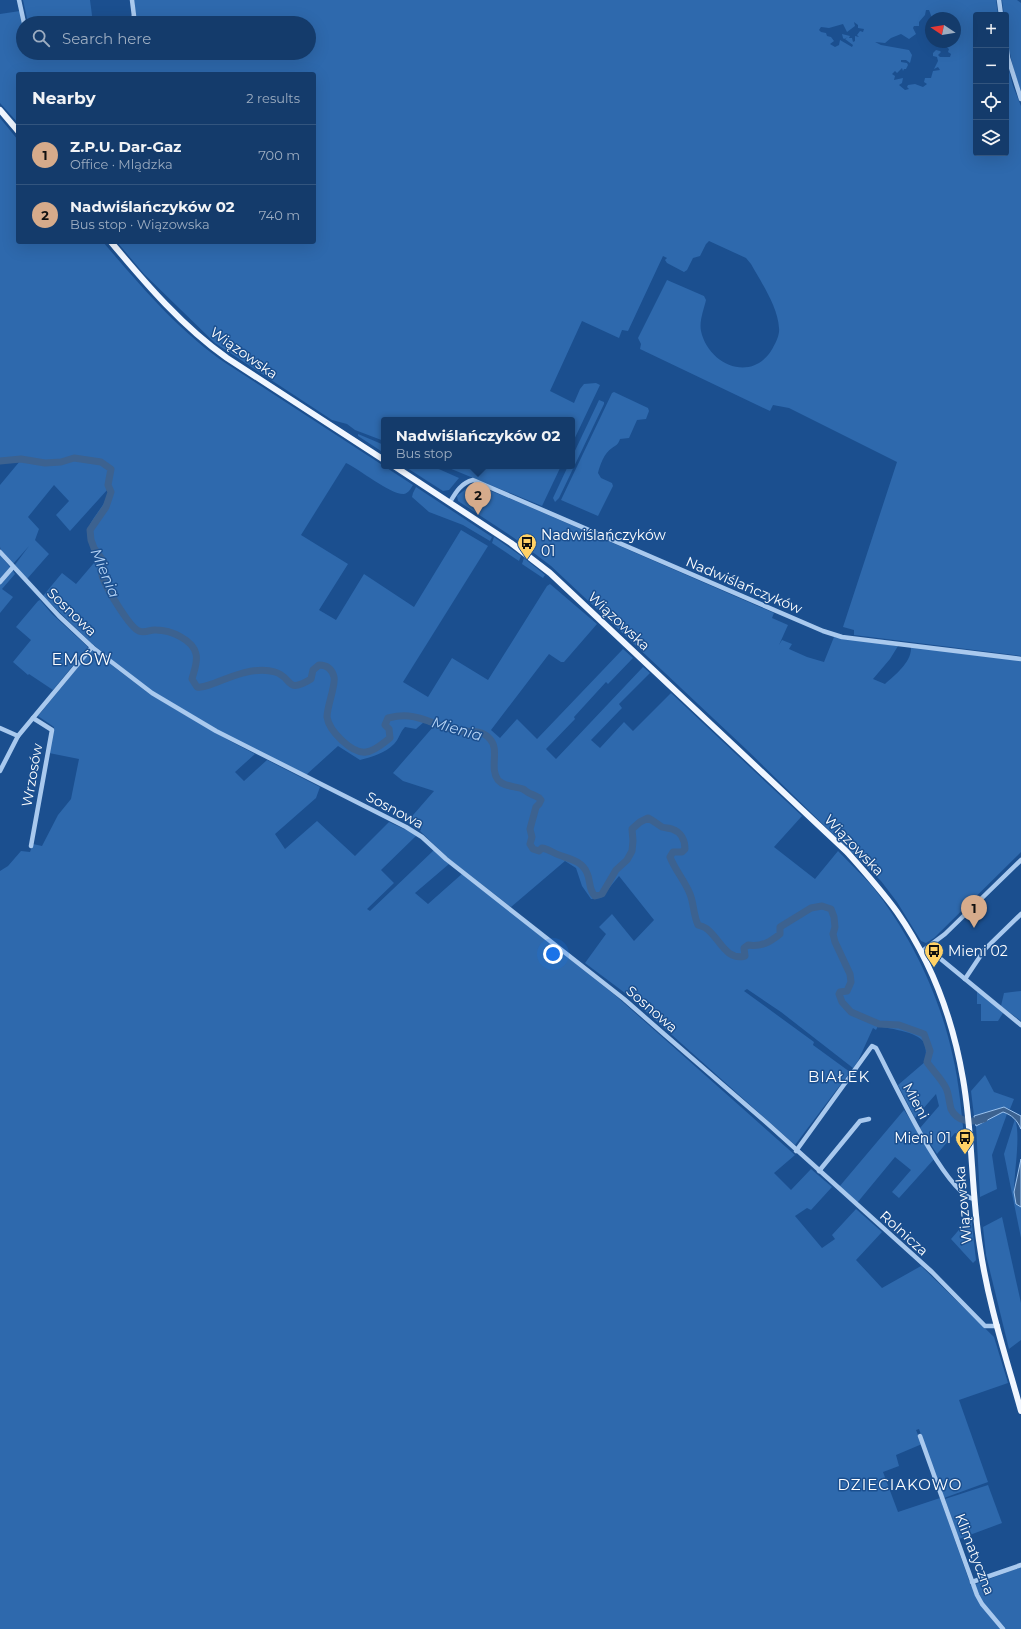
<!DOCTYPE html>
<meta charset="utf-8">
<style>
:root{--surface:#143b6b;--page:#1d4271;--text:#f1f3f6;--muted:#9dadc1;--line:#33557e;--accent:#d6ab8b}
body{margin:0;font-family:Montserrat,sans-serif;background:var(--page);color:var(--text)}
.controls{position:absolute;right:12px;top:12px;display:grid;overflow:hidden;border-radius:4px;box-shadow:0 4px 16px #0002}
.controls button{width:36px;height:36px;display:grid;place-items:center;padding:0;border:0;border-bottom:1px solid var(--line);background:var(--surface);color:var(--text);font:20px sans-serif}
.compass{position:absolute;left:925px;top:12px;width:36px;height:36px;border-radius:50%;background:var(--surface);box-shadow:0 4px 16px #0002;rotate:282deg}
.you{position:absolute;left:553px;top:954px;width:14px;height:14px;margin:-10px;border:3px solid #fff;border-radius:50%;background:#1a73e8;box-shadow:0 0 0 6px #1a73e833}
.badge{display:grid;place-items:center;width:26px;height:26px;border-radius:50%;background:var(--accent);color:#111;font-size:13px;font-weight:700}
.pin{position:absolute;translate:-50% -33px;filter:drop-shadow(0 1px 2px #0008)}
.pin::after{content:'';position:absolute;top:21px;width:14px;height:12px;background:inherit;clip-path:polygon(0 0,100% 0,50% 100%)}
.popup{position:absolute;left:381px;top:417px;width:194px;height:52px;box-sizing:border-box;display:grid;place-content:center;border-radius:4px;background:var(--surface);filter:drop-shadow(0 1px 3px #0005);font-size:13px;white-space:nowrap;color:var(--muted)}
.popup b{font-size:15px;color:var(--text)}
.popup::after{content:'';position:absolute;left:50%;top:100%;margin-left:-8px;border:8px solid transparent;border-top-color:var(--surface)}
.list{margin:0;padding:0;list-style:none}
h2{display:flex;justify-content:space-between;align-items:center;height:52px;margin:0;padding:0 16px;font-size:17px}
h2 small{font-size:13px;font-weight:400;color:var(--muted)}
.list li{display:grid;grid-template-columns:26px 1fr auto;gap:12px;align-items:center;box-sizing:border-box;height:60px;padding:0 16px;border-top:1px solid var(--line)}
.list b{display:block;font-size:15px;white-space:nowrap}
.list p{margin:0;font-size:13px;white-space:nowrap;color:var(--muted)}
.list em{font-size:13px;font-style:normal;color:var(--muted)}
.icon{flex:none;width:22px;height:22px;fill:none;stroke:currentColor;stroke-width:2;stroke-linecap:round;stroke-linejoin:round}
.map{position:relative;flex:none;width:1021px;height:1629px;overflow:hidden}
.search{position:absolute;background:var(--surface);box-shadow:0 4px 16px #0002;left:16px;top:16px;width:300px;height:44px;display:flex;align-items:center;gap:10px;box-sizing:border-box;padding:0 14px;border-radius:22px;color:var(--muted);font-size:15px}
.panel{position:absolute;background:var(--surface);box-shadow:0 4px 16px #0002;left:16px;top:72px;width:300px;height:172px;border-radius:4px}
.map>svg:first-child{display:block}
.green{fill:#2e69ad;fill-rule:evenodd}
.water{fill:#3c6290;stroke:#9cc4f0}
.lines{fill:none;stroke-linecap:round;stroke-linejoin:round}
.river{stroke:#3c6290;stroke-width:7}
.minor{stroke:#a9c9ee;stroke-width:4.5}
.major{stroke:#f0f6ff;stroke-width:6}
.labels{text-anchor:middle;stroke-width:3;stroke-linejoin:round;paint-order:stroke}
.street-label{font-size:14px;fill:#fff;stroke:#1b4f8f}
.poi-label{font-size:14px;fill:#fff;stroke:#1b4f8f;text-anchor:start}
.water-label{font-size:15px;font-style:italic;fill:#b5d3f5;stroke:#1b4f8f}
.neighbourhood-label{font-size:15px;letter-spacing:1px;fill:#fff;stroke:#1b4f8f}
.quarter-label{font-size:16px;letter-spacing:1px;fill:#fff;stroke:#1b4f8f}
</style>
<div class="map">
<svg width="1021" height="1629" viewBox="0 0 1021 1629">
<rect width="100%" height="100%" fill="#1b4f8f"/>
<g class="green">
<polygon points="23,0 90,0 93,23 28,23"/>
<path d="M134 0H996L998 15H976V153H1006V59L1013 86 1021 106V656L854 635V630L843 627 897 462 789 408 773 405 770 411 640 349 641 344 638 338 667 280 704 296 706 300C704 309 699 321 701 331 708 364 750 383 771 351 775 344 780 335 779 328 778 307 761 282 751 264L746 258 709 241 706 244 700 256 693 258 687 270 684 272 667 263 665 260 667 258 663 256 628 331 622 330 619 338 582 321 550 391 574 403 580 389 584 384 596 383 600 385 572 444V420H384V441L355 430 347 424 332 420 215 343 144 274 117 242H314V74H18V123L0 103V14L20 11 23 25V53H309V23H123L136 21ZM926 10H929L932 18H955V42H944L943 44 949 49 948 52 951 54 950 57H940L938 55 941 52 940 51 936 50 933 53V56L937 57 938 61 934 69 938 67 940 70 933 71 931 78H925L924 82 927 84 923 87 915 84 908 85 907 87 909 89 905 90 899 85 902 83 903 78 894 80 895 76 892 74 895 71 897 73 902 68 903 71 904 69H906L908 65 907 63 901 62V60H906L910 63 912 55 909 50 881 45 875 42 885 43 891 38 901 34 909 39 916 34 913 28 914 26H919V22L925 15ZM854 22 858 25V28L864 29 863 32 860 31 857 35 859 37 855 36V41L853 42 852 38H849L850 36 842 34 843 38 844 39 848 37 845 39 853 45 852 47 840 40 839 45 835 47 830 44 834 41 831 37 827 36 826 33 821 32 819 30 821 27 829 28 843 24 847 32 855 26Z"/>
<path d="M1002 0H1017L1021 3V91C1012 68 1006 40 1006 15H1004Z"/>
<path d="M0 118 18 140V242H103C140 285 179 332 227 364L413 485C411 488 409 493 404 494 391 495 359 469 346 463L301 535 348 564 319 610 336 620 364 574 414 607 461 530 488 546 403 682 428 697 452 658 488 680 547 586 550 584 597 624 564 662H561L549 654 491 730 500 738 517 719 537 739 623 649 633 658 608 684 606 682 574 717 575 719 546 749 556 759 643 667 650 673 619 704 622 708 591 740 600 748 624 722 633 731 671 693 802 816 774 847 815 879 838 851C849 862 861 874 872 886 911 935 940 996 953 1057 959 1083 961 1109 964 1135L955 1133 937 1154 920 1128 939 1106 936 1094 915 1118 898 1085 926 1061C926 1056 926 1049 925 1045 922 1032 890 1029 878 1026L876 1030 873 1028 858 1061 853 1068 781 1012 747 989 744 991 814 1042 813 1045 850 1072 795 1145 625 993 585 963 606 934 599 927 612 914 634 941 654 920 619 876 601 898 591 899 582 886 576 868 565 861 511 907 448 858 420 831 421 829 407 822 434 791 403 781 393 773 433 727 424 722 416 729 405 727C400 732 399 739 394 744 385 753 372 757 360 760L338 746 306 775 228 736 152 691 91 643 43 596 62 573 76 584 99 557C97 553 93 551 91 547 77 523 110 508 108 489L70 531 56 515 69 501 54 485 28 517 39 529 35 540 49 554 27 579 14 566 29 546 13 564 1 550 0 547V485L20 461 0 463Z"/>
<path d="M614 392 648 408 649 411 646 419 637 420 629 438 620 439C618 445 616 445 612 448 604 453 600 465 598 473L601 478 612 483 613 486 598 516 561 500 612 393Z"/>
<polygon points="599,400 604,402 604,404 559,498 555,502 553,498 568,466 572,466 572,457"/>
<polygon points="358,434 384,445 384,453 358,436"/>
<polygon points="404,466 432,466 459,478 449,490 443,491"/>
<polygon points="444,466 561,466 542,506"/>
<polygon points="416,487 492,537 490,541 463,525 429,512 412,497 413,493"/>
<path d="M468 487H481L516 501 774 613 772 618 788 625 779 645 782 640 792 644 789 649 807 657 824 662 834 637 898 646 890 659 873 679 885 684C895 675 912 662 911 647L1021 661V852L934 938 926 943 921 941 897 902 881 881 747 750 551 566 514 538 458 501 457 496Z"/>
<polygon points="494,537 521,556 519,561 492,543"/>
<polygon points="0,555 10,567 0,579"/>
<polygon points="524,558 545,575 543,578 522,564"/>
<polygon points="12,569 15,574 2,589 13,597 0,613 0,583"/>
<polygon points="40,600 52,614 88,647 53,690 29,674 28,675 13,662 31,640 16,627 38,601"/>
<polygon points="92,650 151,695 230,741 255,754 235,772 244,781 267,760 320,787 316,798 275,834 285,849 317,821 355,856 389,822 417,835 381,870 394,883 367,909 370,911 434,850 449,864 415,893 428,904 463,873 616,996 795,1155 774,1173 791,1190 811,1169 832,1187 811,1210 807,1208 795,1216 822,1248 835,1239 832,1235 856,1209 882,1232 856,1260 882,1288 921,1266 994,1337 1008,1383 959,1400 988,1482 944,1498 919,1429 916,1430 922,1444 896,1455 899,1466 883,1472 898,1512 940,1498 971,1586 1021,1567 1021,1629 0,1629 0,871 8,866 21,851 30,852 33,844 42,846 58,815 71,799 79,759 49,753 54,727 38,716"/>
<polygon points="977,990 1003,1013 998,1021 981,1021 981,1004 977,1004"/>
<polygon points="1021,991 1021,1021 1001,1006 1004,993"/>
<polygon points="985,1075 994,1092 1014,1099 1010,1109 1004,1107 974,1116 971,1091"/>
<polygon points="904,1110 935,1158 899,1198 892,1192 911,1170 895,1157 857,1203 839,1187"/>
<polygon points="1003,1112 1007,1114 992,1155 997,1189 980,1197 976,1126"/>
<path d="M1015 1119C1021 1135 1014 1172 1014 1192 1014 1195 1015 1200 1016 1204L1021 1207V1238L1004 1154Z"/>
<polygon points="971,1216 976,1260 973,1263 951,1239"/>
<polygon points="1002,1217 1021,1303 1021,1340 1009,1349 986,1255 983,1227"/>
<polygon points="988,1485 1002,1523 959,1539 945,1499"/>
</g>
<g class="water">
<path d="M1004 1107 1021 1116V1129C1017 1120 1012 1115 1003 1112L976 1126 974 1116Z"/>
<polygon points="1021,1159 1021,1207 1016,1204 1014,1192"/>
</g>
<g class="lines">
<path class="river" d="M0 461 21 459 45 463 61 462 74 458 101 462 111 469 108 485 111 492 106 507 90 530 91 540 94 548 104 562C103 566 102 571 102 575 104 585 130 628 139 631 146 634 150 629 156 630 171 630 193 640 196 654 198 662 194 671 192 679L197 687C204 688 208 685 215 683 232 676 256 666 275 672 293 677 285 695 311 679L313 670 319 665C327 665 332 669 334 677 336 685 327 706 327 717 329 731 352 754 366 752 375 751 383 743 390 738L389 729 385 725 388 718C396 716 402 715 409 716 427 718 442 728 459 731 470 732 482 729 490 739 500 750 489 768 498 780 504 787 515 786 523 789 526 791 528 793 531 794 535 796 538 796 541 800L539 804 536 807 530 829 532 837 530 844 533 849 539 851 542 848C549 849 553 853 559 855 570 859 582 861 587 873 591 881 588 889 595 896L602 894 616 870 627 860 632 851 633 841 632 829 640 822 648 818C654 821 657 824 662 827 665 828 669 828 672 829 681 832 685 840 685 849L682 852H673L670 857C675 870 685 881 690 894 694 904 693 913 698 925 701 926 705 927 707 929 720 939 726 961 745 956L744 948 748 945C762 947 770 942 780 934V927L811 908 822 906 831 909 834 917 835 927 833 934 835 942 850 974 851 982 847 991 840 992 839 994 842 1002 851 1012 879 1024 899 1025 924 1034 930 1051 927 1062C933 1071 941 1078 946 1088 949 1094 949 1102 951 1109 957 1122 972 1123 984 1119"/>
<g class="minor">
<polyline points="19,0 24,23"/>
<polyline points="999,0 1001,15"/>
<polyline points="110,23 132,19 134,16 132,0"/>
<polyline points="1006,43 1008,58 1021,99"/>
<path d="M450 502C456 492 461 483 473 480L823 631 842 637 874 641 1021 659"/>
<polyline points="0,552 59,616 92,647 152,693 216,731 406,827 422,837 446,859 624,999 664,1034 768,1124 932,1272 985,1326 998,1326"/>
<polyline points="0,582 13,567"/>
<polyline points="0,728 18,736"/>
<polyline points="0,771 18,736 92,647"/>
<polyline points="31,846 52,730 33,718"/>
<polyline points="929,947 931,951 1021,1025"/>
<polyline points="921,952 945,934 1021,860"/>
<polyline points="965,979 985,949 1021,914"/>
<path d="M796 1151 869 1050 872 1046 876 1048C891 1076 945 1194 974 1199"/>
<polyline points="819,1171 860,1121 869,1119"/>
<polyline points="920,1436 977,1595 982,1604 1003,1629"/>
<polyline points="972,1582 1021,1565"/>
</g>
<g class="major">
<polyline points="0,110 18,131"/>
<path d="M111 242C146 284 183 327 227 358L384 460"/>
<path d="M394 466 511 543 550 573 847 852C864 871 882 891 897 912 931 961 953 1020 963 1079 973 1135 971 1192 980 1247 988 1303 1006 1357 1021 1411"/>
</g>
</g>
<defs>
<symbol id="bus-pin" viewBox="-11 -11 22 30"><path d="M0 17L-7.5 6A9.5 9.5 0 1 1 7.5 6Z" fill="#ffd166" stroke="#1b4f8f"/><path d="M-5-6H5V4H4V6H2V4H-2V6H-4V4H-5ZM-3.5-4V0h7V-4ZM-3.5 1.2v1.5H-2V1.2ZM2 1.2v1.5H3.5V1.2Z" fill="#111"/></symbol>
</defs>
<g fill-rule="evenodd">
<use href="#bus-pin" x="516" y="532" width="22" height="30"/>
<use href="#bus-pin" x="923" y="940" width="22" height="30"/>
<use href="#bus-pin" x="954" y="1127" width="22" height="30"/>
</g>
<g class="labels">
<g class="street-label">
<text transform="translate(244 353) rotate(35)" y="5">Wiązowska</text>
<text transform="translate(744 585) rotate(23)" y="5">Nadwiślańczyków</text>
<text transform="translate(72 612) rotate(44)" y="5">Sosnowa</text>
<text transform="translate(619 621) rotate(43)" y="5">Wiązowska</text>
<text transform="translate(32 775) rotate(-80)" y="5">Wrzosów</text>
<text transform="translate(395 810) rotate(28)" y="5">Sosnowa</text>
<text transform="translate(854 845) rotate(46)" y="5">Wiązowska</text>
<text transform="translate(652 1009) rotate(41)" y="5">Sosnowa</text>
<text transform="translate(916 1101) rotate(62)" y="5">Mieni</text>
<text transform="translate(963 1205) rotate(-95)" y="5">Wiązowska</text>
<text transform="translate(904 1233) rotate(42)" y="5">Rolnicza</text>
<text transform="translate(975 1554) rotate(69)" y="5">Klimatyczna</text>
</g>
<g class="poi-label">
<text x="541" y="540">Nadwiślańczyków<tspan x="541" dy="16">01</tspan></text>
<text x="948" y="956">Mieni 02</text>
<text x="951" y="1143" text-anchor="end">Mieni 01</text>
</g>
<g class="water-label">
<text transform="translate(105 573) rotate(67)" y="5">Mienia</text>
<text transform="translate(457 729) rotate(16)" y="5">Mienia</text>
</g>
<g class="neighbourhood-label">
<text x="839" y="1082">BIAŁEK</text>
<text x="900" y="1490">DZIECIAKOWO</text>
</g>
<g class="quarter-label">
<text x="82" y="665">EMÓW</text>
</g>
</g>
</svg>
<div class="controls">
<button>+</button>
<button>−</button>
<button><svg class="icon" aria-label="locate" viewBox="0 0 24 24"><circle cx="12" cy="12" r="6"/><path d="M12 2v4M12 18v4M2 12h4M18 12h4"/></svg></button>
<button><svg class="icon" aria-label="layers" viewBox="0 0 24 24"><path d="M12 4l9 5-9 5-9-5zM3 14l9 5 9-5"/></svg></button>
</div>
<svg class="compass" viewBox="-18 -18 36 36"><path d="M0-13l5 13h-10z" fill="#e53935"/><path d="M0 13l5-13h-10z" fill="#9dadc1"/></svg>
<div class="you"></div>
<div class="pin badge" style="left:974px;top:928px">1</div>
<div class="pin badge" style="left:478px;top:515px">2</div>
<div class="popup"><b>Nadwiślańczyków 02</b>Bus stop</div>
<div class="search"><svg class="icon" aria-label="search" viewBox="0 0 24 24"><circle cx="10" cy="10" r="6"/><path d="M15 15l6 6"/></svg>Search here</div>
<section class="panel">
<h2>Nearby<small>2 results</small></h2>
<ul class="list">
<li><span class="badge">1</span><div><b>Z.P.U. Dar-Gaz</b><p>Office · Mlądzka</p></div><em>700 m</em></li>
<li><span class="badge">2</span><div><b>Nadwiślańczyków 02</b><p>Bus stop · Wiązowska</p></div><em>740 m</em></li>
</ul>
</section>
</div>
